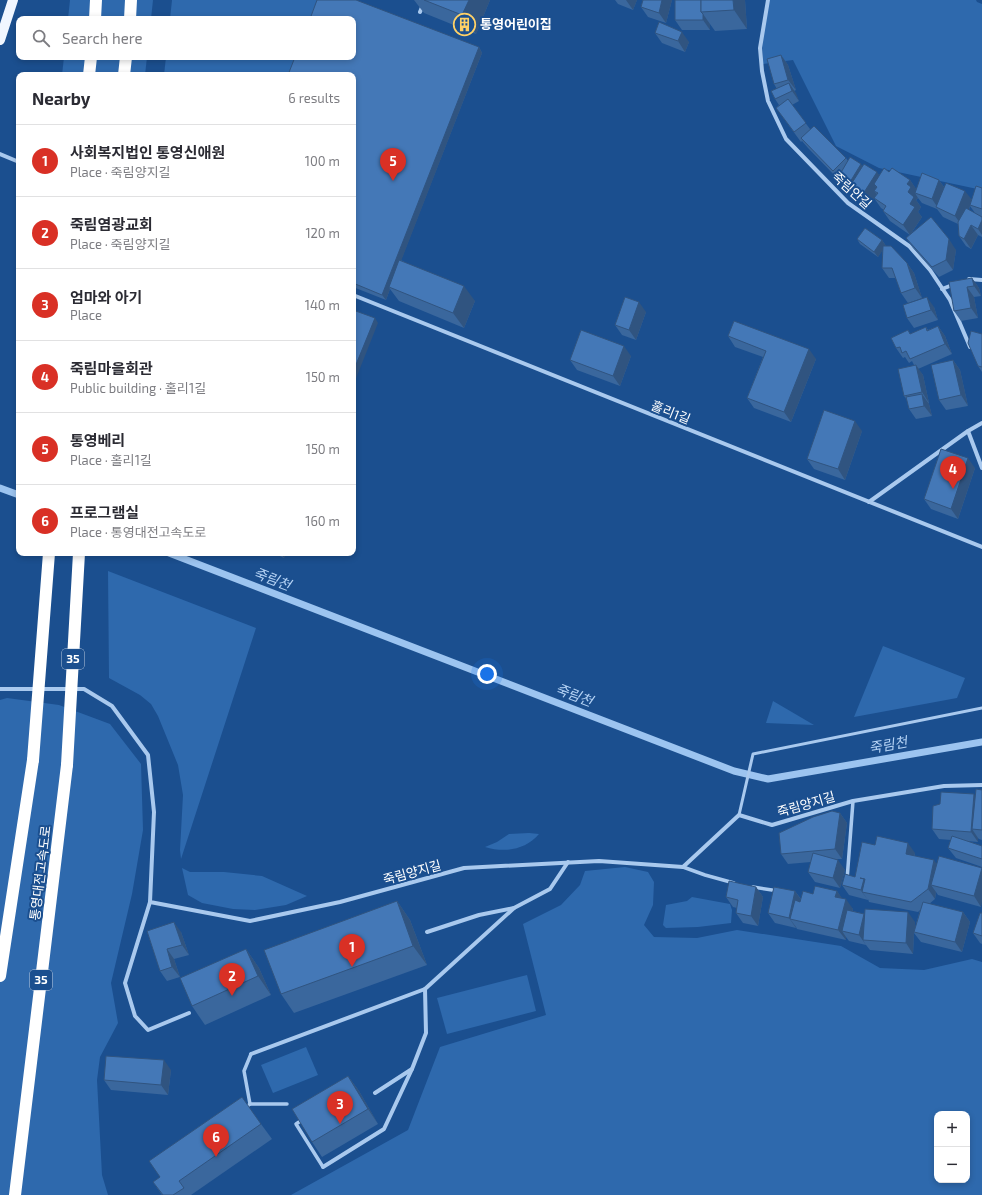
<!DOCTYPE html>
<meta charset="utf-8">
<style>
:root{--surface:#fff;--page:#f2f2f3;--text:#2b2b33;--muted:#7c7c81;--line:#e1e1e2;--accent:#d93025}
body{margin:0;font-family:"Exo 2","Noto Sans KR",sans-serif;background:var(--page);color:var(--text)}
.controls{position:absolute;right:12px;bottom:12px;display:grid;overflow:hidden;border-radius:8px;box-shadow:0 2px 6px #0003}
.controls button{width:36px;height:36px;display:grid;place-items:center;padding:0;border:0;border-bottom:1px solid var(--line);background:var(--surface);color:var(--text);font:20px sans-serif}
.you{position:absolute;left:487px;top:674px;width:14px;height:14px;margin:-10px;border:3px solid #fff;border-radius:50%;background:#1a73e8;box-shadow:0 0 0 6px #1a73e833}
.badge{display:grid;place-items:center;width:26px;height:26px;border-radius:50%;background:var(--accent);color:#fff;font-size:13px;font-weight:700}
.pin{position:absolute;translate:-50% -33px;filter:drop-shadow(0 1px 2px #0008)}
.pin::after{content:'';position:absolute;top:21px;width:14px;height:12px;background:inherit;clip-path:polygon(0 0,100% 0,50% 100%)}
.list{margin:0;padding:0;list-style:none}
h2{display:flex;justify-content:space-between;align-items:center;height:52px;margin:0;padding:0 16px;font-size:17px}
h2 small{font-size:13px;font-weight:400;color:var(--muted)}
.list li{display:grid;grid-template-columns:26px 1fr auto;gap:12px;align-items:center;box-sizing:border-box;height:72px;padding:0 16px;border-top:1px solid var(--line)}
.list b{display:block;font-size:15px;white-space:nowrap}
.list p{margin:0;font-size:13px;white-space:nowrap;color:var(--muted)}
.list em{font-size:13px;font-style:normal;color:var(--muted)}
.icon{flex:none;width:22px;height:22px;fill:none;stroke:currentColor;stroke-width:2;stroke-linecap:round;stroke-linejoin:round}
.map{position:relative;flex:none;width:982px;height:1195px;overflow:hidden}
.search{position:absolute;background:var(--surface);box-shadow:0 2px 6px #0003;left:16px;top:16px;width:340px;height:44px;display:flex;align-items:center;gap:10px;box-sizing:border-box;padding:0 14px;border-radius:8px;color:var(--muted);font-size:15px}
.panel{position:absolute;background:var(--surface);box-shadow:0 2px 6px #0003;left:16px;top:72px;width:340px;height:484px;border-radius:8px}
.map>svg:first-child{display:block}
.green{fill:#2e69ad;fill-rule:evenodd}
.lines{fill:none;stroke-linecap:round;stroke-linejoin:round}
.stream{stroke:#9cc4f0;stroke-width:7}
.service{stroke:#a9c9ee;stroke-width:3}
.pedestrian{stroke:#a9c9ee;stroke-width:3.5}
.minor{stroke:#a9c9ee;stroke-width:4}
.primary{stroke:#f0f6ff;stroke-width:10}
.motorway{stroke:#fff;stroke-width:12}
.motorway-bridge{stroke:#fff;stroke-width:12}
.wall{fill:#3a679d;fill-rule:evenodd}
.shaded-wall{fill:#305480}
.building{fill:#4478b7;stroke:#305480}
.labels{text-anchor:middle;stroke-width:4;stroke-linejoin:round;paint-order:stroke}
.shield{fill:#1b4f8f;stroke:#bbcadd;stroke-width:1}
.shield-label{font-size:12px;font-weight:bold;fill:#fff}
.poi-label{font-size:13px;font-weight:bold;fill:#fff;stroke:#1b4f8f;text-anchor:start}
.street-label{font-size:13px;fill:#fff;stroke:#1b4f8f}
.water-label{font-size:14px;font-style:italic;fill:#b5d3f5;stroke:#1b4f8f}
</style>
<div class="map">
<svg width="982" height="1195" viewBox="0 0 982 1195">
<rect width="100%" height="100%" fill="#1b4f8f"/>
<g class="green">
<polygon points="70,0 153,0 151,19 68,19"/>
<polygon points="172,0 323,0 316,19 170,19"/>
<polygon points="768,0 976,0 977,2 982,4 982,190 879,168 836,146 793,60 763,64 762,43"/>
<polygon points="64,57 147,57 145,75 62,75"/>
<polygon points="166,57 301,57 294,75 164,75"/>
<polygon points="108,571 256,628 181,859 180,850 183,795 178,765 158,716 151,704 140,695 109,678"/>
<polygon points="883,646 965,678 957,698 854,717"/>
<polygon points="7,698 59,705 110,724 141,764 143,830 132,894 111,983 118,1023 100,1057 97,1080 102,1175 108,1195 0,1195 0,700"/>
<polygon points="773,701 814,725 766,723"/>
<path d="M529 833 539 834C525 850 505 853 485 847L497 842 509 834Z"/>
<path d="M625 867 648 872 654 882 653 905 644 925 654 937 697 938 737 930 841 946 880 968 924 970 972 959 982 962V1195H291L408 1130 440 1047 546 1015 523 924 561 905 580 885 585 871ZM937 1114H967V1180H937Z"/>
<polygon points="182,868 190,872 224,872 262,876 307,896 286,905 255,910 233,909 202,903 188,895"/>
<polygon points="692,897 730,904 732,910 731,923 698,927 666,928 663,925 666,905 687,901"/>
<polygon points="527,975 536,1011 447,1034 437,998"/>
<polygon points="306,1047 318,1075 273,1093 261,1065"/>
</g>
<g class="lines">
<g class="stream">
<polyline points="0,488 19,495"/>
<polyline points="169,553 734,771 768,779 982,742"/>
</g>
<polyline class="service" points="739,815 753,754 982,708"/>
<g class="pedestrian">
<polyline points="683,867 705,875 734,883"/>
<polyline points="847,880 853,801"/>
<polyline points="753,887 772,890"/>
<polyline points="250,1104 287,1104"/>
<polyline points="245,1108 250,1104 244,1071 251,1054"/>
<polyline points="302,1120 296,1124 323,1167"/>
</g>
<g class="minor">
<polyline points="768,0 760,48 762,71 768,101 786,139 848,203 909,246 930,270 950,300 970,347"/>
<polyline points="420,12 425,0"/>
<polyline points="0,154 19,162"/>
<polyline points="969,279 982,280"/>
<polyline points="942,289 955,284"/>
<polyline points="353,295 982,547"/>
<polyline points="968,431 982,468"/>
<polyline points="869,502 968,431 982,423"/>
<polyline points="0,689 84,689 112,706 148,755 154,812 150,902 250,921 340,902 464,868 599,861 683,867 739,815 772,825 853,801 944,786 982,785"/>
<polyline points="150,902 125,983 135,1016 148,1030 189,1013"/>
<polyline points="427,932 479,915 514,908 550,889 568,862"/>
<polyline points="251,1054 425,989 514,908"/>
<polyline points="375,1093 412,1069 426,1033 425,989"/>
<polyline points="323,1167 384,1129 412,1069"/>
</g>
<polyline class="primary" points="0,40 13,0"/>
<g class="motorway">
<polyline points="95,19 96,0"/>
<polyline points="130,19 131,0"/>
<polyline points="89,75 91,57"/>
<polyline points="124,75 126,57"/>
<polyline points="0,976 33,760"/>
<polyline points="15,1195 67,765"/>
</g>
<g class="motorway-bridge">
<polyline points="33,760 49,553"/>
<polyline points="67,765 79,553"/>
</g>
</g>
<g class="wall">
<polygon points="414,0 490,0 476,34 424,13"/>
<polygon points="615,0 637,0 633,10 618,4"/>
<polygon points="643,0 672,0 666,23 648,17 641,7"/>
<polygon points="675,0 745,0 747,29 715,31 710,24 710,30 682,30 675,20"/>
<polygon points="655,33 689,42 685,52 662,43"/>
<polygon points="479,47 482,53 401,260 475,301 464,328 399,301 390,289 386,300 353,287 353,75"/>
<path d="M781 55 788 65 796 90 794 91 799 101 792 105 810 129 846 158 848 161 863 166 879 175 889 172 910 180 916 189 939 180 944 187 972 200 982 188V237L978 235 971 249 966 246 959 236 958 224 943 217 937 209 922 203 918 198 916 200 921 207 918 212 922 217 910 235 956 250 953 270 939 277 913 248 906 238 910 235 890 221 883 211 884 210 881 208 874 198 877 194 870 205 857 196 853 190 846 186 841 180 840 181 808 148 802 141 801 142 776 108 779 105 775 99 777 89 774 84ZM970 206 975 213 969 210Z"/>
<polygon points="857,239 882,240 886,246 907,263 914,273 922,298 908,303 901,293 896,278 889,278 882,268 883,249 878,257 860,244"/>
<polygon points="972,278 979,288 981,296 974,297 978,318 961,321 954,311"/>
<polygon points="934,307 938,320 914,328 907,318"/>
<polygon points="646,312 636,340 622,335 615,325"/>
<polygon points="938,326 945,336 952,354 918,369 923,375 929,403 928,403 929,404 932,416 916,419 909,409 907,400 904,396 914,365 912,361 909,363 905,357 903,358 896,348 910,334 926,327 928,330"/>
<polygon points="982,334 982,372 978,366"/>
<polygon points="728,336 816,359 791,422 754,408 747,398 763,357 735,347"/>
<polygon points="631,356 620,386 577,370 570,360"/>
<polygon points="953,360 960,370 968,406 946,410 939,400"/>
<polygon points="862,431 845,480 814,469 807,459"/>
<polygon points="975,468 958,519 931,509 924,499"/>
<polygon points="273,553 286,553 284,558"/>
<polygon points="982,790 982,840 979,839 978,838 978,842 967,841 982,846 982,867 956,858 948,848 951,840 939,839 932,829"/>
<polygon points="840,813 847,823 842,859 836,859 845,870 840,888 815,882 808,872 811,862 788,864 781,854"/>
<polygon points="915,853 915,856 937,864 982,868 981,907 938,895 936,892 935,899 929,904 963,912 970,922 962,952 921,942 914,933 913,954 870,950 866,945 849,941 846,937 846,940 797,929 796,927 796,928 775,923 768,913 795,891 801,899 813,894 837,891 842,899 853,909 853,911 864,914 865,915 915,922 915,928 920,910 918,912 869,902 868,899 868,900 849,895 842,885 855,877"/>
<polygon points="756,887 763,897 758,926 743,923 736,913 737,908 733,907 726,897"/>
<polygon points="397,901 410,920 427,965 294,1013 281,994"/>
<polygon points="982,913 982,944 980,943 973,933"/>
<polygon points="147,931 181,932 189,955 174,959 180,977 167,981 160,971"/>
<polygon points="246,949 259,968 271,995 205,1025 192,1006"/>
<polygon points="171,1070 168,1095 111,1090 104,1080"/>
<polygon points="348,1076 359,1091 378,1124 322,1157 312,1142"/>
<polygon points="261,1124 272,1139 191,1195 162,1195 153,1182"/>
</g>
<g class="shaded-wall">
<polygon points="469,0 490,0 476,34 462,15"/>
<polygon points="626,0 637,0 633,10"/>
<polygon points="662,0 672,0 666,23 659,13"/>
<polygon points="733,0 745,0 747,29 734,10"/>
<polygon points="703,14 710,24 710,30 703,20"/>
<polygon points="682,32 689,42 685,52 678,41"/>
<polygon points="479,47 482,53 391,287 389,287 390,289 386,300 382,295"/>
<polygon points="781,55 788,65 796,90 788,80"/>
<polygon points="789,83 796,93 799,101 792,91"/>
<polygon points="861,164 868,174 854,189 850,182"/>
<polygon points="877,172 884,182 877,187 874,184 879,191 874,191 877,194 870,205 863,194"/>
<polygon points="910,180 917,190 915,193 918,198 916,200 921,207 918,212 922,217 910,235 903,225 910,204 908,192 907,184"/>
<polygon points="939,180 946,190 938,208 932,199"/>
<polygon points="965,191 973,201 970,205 970,206 962,226 955,216"/>
<polygon points="982,220 982,235 978,229"/>
<polygon points="971,225 978,235 971,249 964,239"/>
<polygon points="949,239 956,250 953,270 946,260"/>
<polygon points="882,240 886,246 878,257 874,252"/>
<polygon points="907,263 914,273 922,298 915,288"/>
<polygon points="972,278 979,288 981,296 974,286"/>
<polygon points="464,286 475,301 464,328 453,313"/>
<polygon points="967,287 974,297 978,318 971,308"/>
<polygon points="927,297 934,307 938,320 931,310"/>
<polygon points="639,302 646,312 636,340 629,330"/>
<polygon points="375,318 378,323 353,386 353,372"/>
<polygon points="938,326 945,336 952,354 945,344"/>
<polygon points="624,346 631,356 620,386 613,376"/>
<polygon points="809,349 816,359 791,422 784,412"/>
<polygon points="953,360 960,370 968,406 961,395"/>
<polygon points="916,365 923,375 929,403 922,392"/>
<polygon points="922,394 929,404 932,416 924,406"/>
<polygon points="855,421 862,431 845,480 838,469"/>
<polygon points="968,458 975,468 958,519 951,509"/>
<polygon points="281,553 286,553 284,558"/>
<polygon points="974,794 981,804 972,829 978,838 978,842 971,832"/>
<polygon points="840,813 847,823 842,859 835,849"/>
<polygon points="908,843 915,853 913,864 906,854"/>
<polygon points="838,860 845,870 840,888 833,878"/>
<polygon points="934,860 941,870 931,885 936,892 935,899 928,889"/>
<polygon points="982,868 982,902 981,907 974,896"/>
<polygon points="864,879 871,889 862,892 868,900 861,890"/>
<polygon points="756,887 763,897 758,926 751,916"/>
<polygon points="795,891 802,901 790,919 796,927 796,928 789,918"/>
<polygon points="837,891 844,901 835,897"/>
<polygon points="846,899 853,909 848,932 842,931 846,937 846,940 838,930"/>
<polygon points="397,901 410,920 427,965 413,946"/>
<polygon points="908,912 915,922 915,932 914,932 914,933 913,954 906,943"/>
<polygon points="963,912 970,922 962,952 955,942"/>
<polygon points="864,914 871,924 863,940 866,945 859,935"/>
<polygon points="174,922 181,932 189,955 182,945"/>
<polygon points="167,949 174,959 180,977 172,967"/>
<polygon points="246,949 259,968 271,995 258,976"/>
<polygon points="164,1060 171,1070 168,1095 161,1085"/>
<polygon points="348,1076 359,1091 378,1124 368,1109"/>
</g>
<g class="building">
<polygon points="317,0 356,0 479,47 382,295 353,283 353,75 288,75 295,57 353,57 353,19 310,19"/>
<polygon points="424,0 469,0 462,15"/>
<polygon points="643,0 662,0 659,13 641,7"/>
<polygon points="675,0 701,0 701,12 703,14 703,20 675,20"/>
<polygon points="701,0 733,0 734,10 701,12"/>
<polygon points="659,22 682,32 678,41 655,33"/>
<polygon points="781,55 788,80 774,84 767,59"/>
<polygon points="789,83 792,91 775,99 771,91"/>
<polygon points="788,99 806,123 794,132 776,108"/>
<polygon points="814,126 846,158 833,171 801,138"/>
<polygon points="850,157 861,164 850,182 839,176"/>
<polygon points="864,164 877,172 863,194 850,186"/>
<polygon points="884,168 889,172 892,168 910,180 907,184 911,187 908,192 914,197 910,204 915,207 903,225 883,211 886,206 874,198 878,193 874,191 877,187 874,184"/>
<polygon points="922,173 939,180 932,199 915,193"/>
<polygon points="946,183 965,191 955,216 936,207"/>
<polygon points="976,186 982,188 982,209 970,205"/>
<polygon points="966,208 982,217 982,220 978,229 971,225 964,239 959,236 958,222"/>
<polygon points="931,217 949,239 946,260 932,267 906,238"/>
<polygon points="865,228 882,240 874,252 857,239"/>
<polygon points="883,246 891,246 907,263 915,288 901,293 892,268 882,268"/>
<polygon points="399,260 464,286 453,313 389,287"/>
<polygon points="972,278 974,286 967,287 971,308 954,311 949,282"/>
<polygon points="625,297 639,302 629,330 615,325"/>
<polygon points="927,297 931,310 907,318 903,305"/>
<polygon points="353,310 375,318 353,372"/>
<polygon points="734,321 809,349 784,412 747,398 766,351 728,336"/>
<polygon points="938,326 945,344 910,359 906,351 902,353 900,347 896,348 891,338 908,330 910,334 926,327 927,331"/>
<polygon points="581,330 624,346 613,376 570,360"/>
<polygon points="971,331 982,334 982,367 978,366 968,343"/>
<polygon points="953,360 961,395 939,400 931,365"/>
<polygon points="916,365 922,392 904,396 898,369"/>
<polygon points="922,394 924,406 909,409 906,397"/>
<polygon points="824,410 855,421 838,469 807,459"/>
<polygon points="941,449 968,458 951,509 924,499"/>
<polygon points="976,789 982,790 982,830 972,829"/>
<polygon points="941,792 974,794 971,832 932,829 933,806 940,804"/>
<polygon points="832,811 840,813 835,849 781,854 779,833 813,817"/>
<polygon points="877,836 908,843 906,854 934,860 928,889 911,902 862,892 865,879 860,878 864,879 861,890 842,885 845,874 855,877 862,842 875,845"/>
<polygon points="952,836 982,846 982,859 948,848"/>
<polygon points="813,853 838,860 833,878 808,872"/>
<polygon points="939,856 982,868 974,896 931,885"/>
<polygon points="729,881 756,887 751,916 736,913 738,900 726,897"/>
<polygon points="815,886 837,891 835,897 846,899 838,930 790,919 795,900 800,902 803,891 813,894"/>
<polygon points="774,887 795,891 789,918 768,913"/>
<polygon points="397,901 413,946 281,994 264,950"/>
<polygon points="923,902 963,912 955,942 914,932"/>
<polygon points="865,909 908,912 906,943 863,940"/>
<polygon points="847,910 864,914 859,935 842,931"/>
<polygon points="980,913 982,913 982,936 973,933"/>
<polygon points="174,922 182,945 167,949 172,967 160,971 147,931"/>
<polygon points="246,949 258,976 192,1006 180,978"/>
<polygon points="106,1056 164,1060 161,1085 104,1080"/>
<polygon points="348,1076 368,1109 312,1142 292,1109"/>
<polygon points="242,1097 261,1124 179,1181 184,1188 173,1195 163,1195 153,1182 160,1177 149,1161"/>
</g>
<defs>
<symbol id="building-ring" viewBox="-11 -11 22 22"><circle r="9.5" fill="#1b4f8f" stroke="#ffd166" stroke-width="1.5"/><path d="M-4-6H4V6H1V3H-1V6H-4ZM-2.5-4.3h1.7v1.8h-1.7ZM.8-4.3h1.7v1.8H.8ZM-2.5-1h1.7V.8h-1.7ZM.8-1h1.7V.8H.8Z" fill="#ffd166"/></symbol>
</defs>
<g fill-rule="evenodd">
<use href="#building-ring" x="452" y="12" width="25" height="25"/>
</g>
<g class="labels">
<g class="shield">
<rect x="62" y="649" width="22" height="20" rx="3"/>
<rect x="30" y="970" width="22" height="20" rx="3"/>
</g>
<g class="shield-label">
<text x="73" y="663">35</text>
<text x="41" y="984">35</text>
</g>
<g class="poi-label">
<text x="480" y="29">통영어린이집</text>
</g>
<g class="street-label">
<text transform="translate(852 190) rotate(42)" y="5">죽림안길</text>
<text transform="translate(671 412) rotate(22)" y="5">홀리1길</text>
<text transform="translate(806 804) rotate(-16)" y="5">죽림양지길</text>
<text transform="translate(412 872) rotate(-15)" y="5">죽림양지길</text>
<text transform="translate(40 873) rotate(-83)" y="5">통영대전고속도로</text>
</g>
<g class="water-label">
<text transform="translate(272 579) rotate(21)" y="5">죽림천</text>
<text transform="translate(574 695) rotate(21)" y="5">죽림천</text>
<text transform="translate(888 745) rotate(-10)" y="5">죽림천</text>
</g>
</g>
</svg>
<div class="controls">
<button>+</button>
<button>−</button>
</div>
<div class="you"></div>
<div class="pin badge" style="left:352px;top:967px">1</div>
<div class="pin badge" style="left:232px;top:996px">2</div>
<div class="pin badge" style="left:340px;top:1124px">3</div>
<div class="pin badge" style="left:953px;top:489px">4</div>
<div class="pin badge" style="left:393px;top:181px">5</div>
<div class="pin badge" style="left:216px;top:1157px">6</div>
<div class="search"><svg class="icon" aria-label="search" viewBox="0 0 24 24"><circle cx="10" cy="10" r="6"/><path d="M15 15l6 6"/></svg>Search here</div>
<section class="panel">
<h2>Nearby<small>6 results</small></h2>
<ul class="list">
<li><span class="badge">1</span><div><b>사회복지법인 통영신애원</b><p>Place · 죽림양지길</p></div><em>100 m</em></li>
<li><span class="badge">2</span><div><b>죽림염광교회</b><p>Place · 죽림양지길</p></div><em>120 m</em></li>
<li><span class="badge">3</span><div><b>엄마와 아기</b><p>Place</p></div><em>140 m</em></li>
<li><span class="badge">4</span><div><b>죽림마을회관</b><p>Public building · 홀리1길</p></div><em>150 m</em></li>
<li><span class="badge">5</span><div><b>통영베리</b><p>Place · 홀리1길</p></div><em>150 m</em></li>
<li><span class="badge">6</span><div><b>프로그램실</b><p>Place · 통영대전고속도로</p></div><em>160 m</em></li>
</ul>
</section>
</div>
